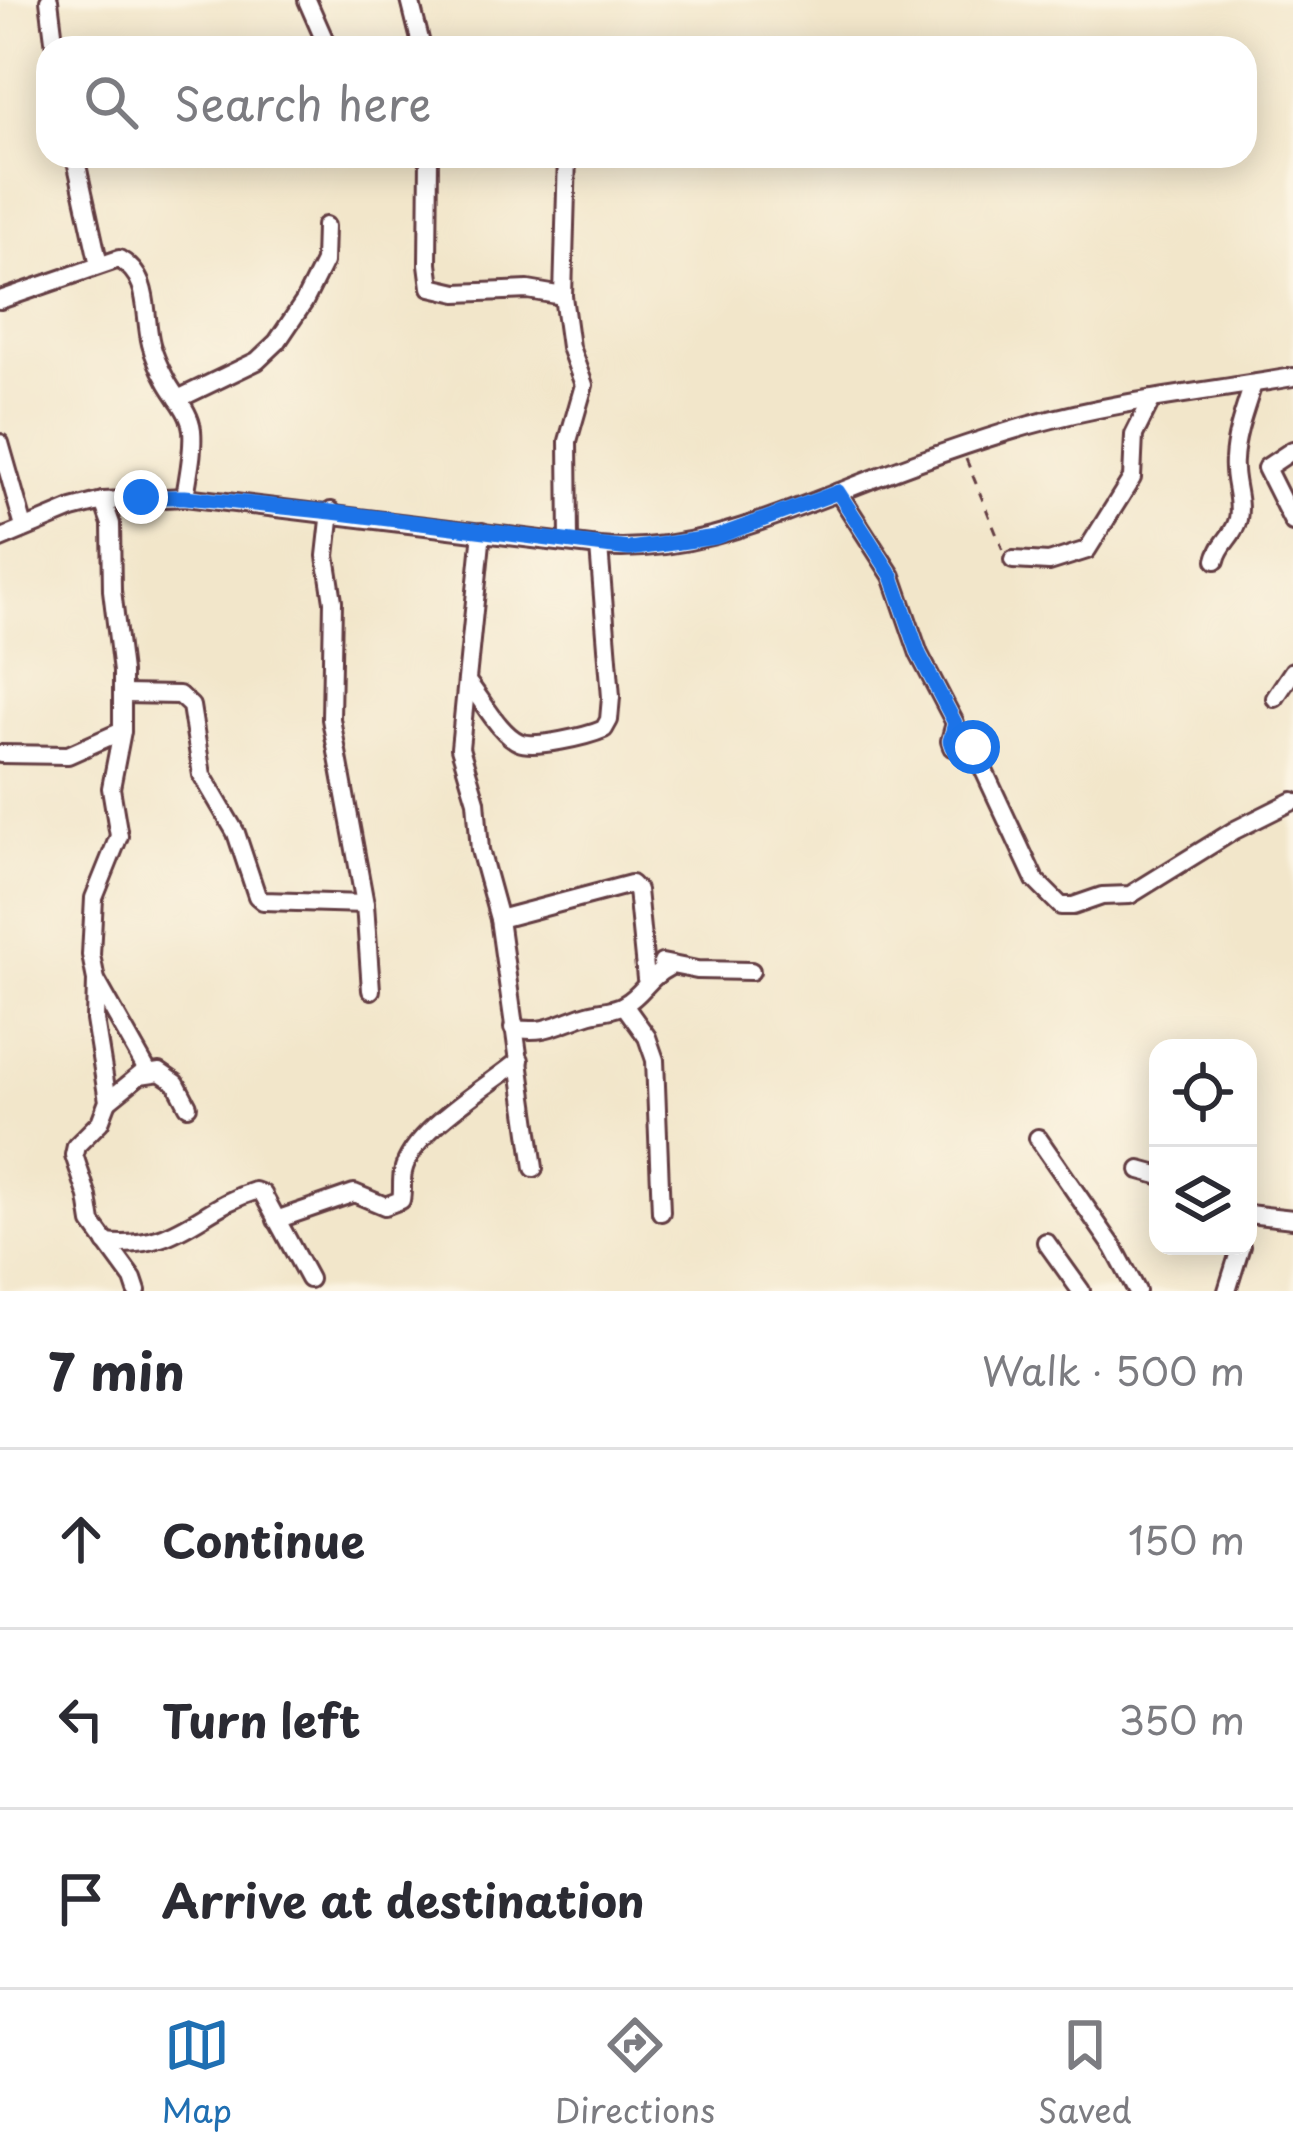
<!DOCTYPE html>
<meta charset="utf-8">
<style>
:root{--surface:#fff;--page:#f2f2f3;--text:#2b2b33;--muted:#7c7c81;--line:#e1e1e2;--accent:#1f6fb2}
body{margin:0;font-family:"Playpen Sans",sans-serif;background:var(--page);color:var(--text)}
.controls{position:absolute;right:36px;bottom:36px;display:grid;overflow:hidden;border-radius:24px;box-shadow:0 6px 30px #0003}
.controls button{width:108px;height:108px;display:grid;place-items:center;padding:0;border:0;border-bottom:3px solid var(--line);background:var(--surface);color:var(--text);font:60px sans-serif}
.stop{position:absolute;width:36px;height:36px;margin:-27px;border:9px solid #1a73e8;border-radius:50%;background:#fff}
.stop.end{background:#1a73e8;border-color:#fff;box-shadow:0 3px 12px #0008}
.list{margin:0;padding:0;list-style:none}
h2{display:flex;justify-content:space-between;align-items:center;height:156px;margin:0;padding:0 48px;font-size:51px}
h2 small{font-size:39px;font-weight:400;color:var(--muted)}
.list li{display:grid;grid-template-columns:78px 1fr auto;gap:36px;align-items:center;box-sizing:border-box;height:180px;padding:0 48px;border-top:3px solid var(--line)}
.list b{display:block;font-size:45px;white-space:nowrap}
.list em{font-size:39px;font-style:normal;color:var(--muted)}
.icon{flex:none;width:66px;height:66px;fill:none;stroke:currentColor;stroke-width:2;stroke-linecap:round;stroke-linejoin:round}
.map{position:relative;flex:none;width:1293px;height:1291px;overflow:hidden}
.search{position:absolute;background:var(--surface);box-shadow:0 6px 30px #0003;left:36px;right:36px;top:36px;height:132px;display:flex;align-items:center;gap:30px;box-sizing:border-box;padding:0 42px;border-radius:36px;color:var(--muted);font-size:45px}
.sheet{height:696px;background:var(--surface)}
nav{display:flex;justify-content:space-around;align-items:center;box-sizing:border-box;height:168px;border-top:3px solid var(--line);background:var(--surface);font-size:33px;color:var(--muted)}
nav a{display:grid;justify-items:center;gap:6px}
nav .on{color:var(--accent)}
.map>svg:first-child{display:block}
.lines{fill:none;stroke-linecap:round;stroke-linejoin:round}
.minor-casing{stroke:#633d43;stroke-width:22}
.path{stroke:#633d43;stroke-width:3;stroke-dasharray:9 9;stroke-linecap:butt}
.minor{stroke:#fff;stroke-width:16}
.route{stroke:#1a73e8;stroke-width:15}
</style>
<div class="map">
<svg width="1293" height="1291" viewBox="0 0 1293 1291">
<rect width="100%" height="100%" fill="#fcf5e5"/>
<filter id="ink" filterUnits="userSpaceOnUse"><feTurbulence type="fractalNoise" baseFrequency=".00833" numOctaves="2"/><feDisplacementMap in="SourceGraphic" scale="24" xChannelSelector="R" yChannelSelector="G"/><feConvolveMatrix kernelMatrix="1 2 1 2 8 2 1 2 1" color-interpolation-filters="sRGB"/></filter>
<filter id="wash" filterUnits="userSpaceOnUse"><feTurbulence type="fractalNoise" baseFrequency=".004" numOctaves="4" result="noise"/><feDisplacementMap in="SourceGraphic" scale="48" xChannelSelector="R" yChannelSelector="G"/><feGaussianBlur stdDeviation="2.7" result="paint"/><feColorMatrix in="noise" values="0 0 0 0 0 0 0 0 0 0 0 0 0 0 0 0 0 1.4 0 .05"/><feComposite in="paint" operator="in"/></filter>
<g filter="url(#wash)">
<rect width="100%" height="100%" fill="#f2e6ca"/>
</g>
<g filter="url(#ink)">
<g class="lines">
<defs>
<g id="minor">
<polyline points="49,0 55,48"/>
<polyline points="307,0 328,48"/>
<polyline points="410,0 422,48"/>
<polyline points="75,156 99,265"/>
<polyline points="429,156 428,264 431,287 457,293 528,290 563,296"/>
<polyline points="567,156 563,296 570,347 584,385 568,441 569,541"/>
<path d="M0 300 119 259C152 278 143 313 151 344 154 356 160 369 166 380 174 396 190 411 192 430 194 451 188 476 185 497"/>
<polyline points="178,399 257,361 277,342 304,302 324,262 325,226"/>
<polyline points="0,443 24,527"/>
<polyline points="1293,450 1266,468 1293,522"/>
<polyline points="838,492 892,576 919,654 955,723 950,741 952,747 971,744 973,747 1035,880 1061,906 1073,906 1102,896 1130,895 1235,830 1293,801"/>
<polyline points="103,501 111,524 112,590 122,672 122,731 111,788 119,836 94,898 91,955 96,980 148,1072"/>
<polyline points="331,511 326,556 333,601 331,719 365,904 371,990"/>
<polyline points="482,532 460,748 476,801 480,850 499,919 534,1168"/>
<path d="M0 539 72 509 103 501 185 497 599 547C688 554 765 520 847 489 907 465 968 443 1030 425 1116 401 1205 392 1293 377"/>
<polyline points="1013,560 1049,562 1087,550 1132,478 1134,435 1152,399"/>
<path d="M1216 560C1220 542 1234 537 1238 519 1242 499 1232 481 1234 460 1235 435 1245 409 1253 384"/>
<path d="M469 684C483 701 500 734 519 742 534 749 588 736 604 729L609 720 611 697 599 547"/>
<polyline points="122,694 179,695 191,706 202,775 236,833 257,896 263,901 365,904"/>
<polyline points="1275,698 1293,671"/>
<polyline points="0,754 68,755 122,731"/>
<polyline points="499,919 631,884 637,890 646,979"/>
<polyline points="662,963 697,970 751,971"/>
<polyline points="96,980 95,1020 108,1101 100,1122 76,1146 74,1155 88,1197 92,1223 133,1279 137,1291"/>
<polyline points="624,1005 647,1037 655,1060 661,1212"/>
<path d="M513 1028C545 1035 559 1023 588 1014 600 1010 614 1011 625 1004 644 993 646 979 669 967"/>
<polyline points="108,1101 140,1075 160,1072 176,1083 188,1106"/>
<polyline points="1038,1138 1114,1248 1137,1291"/>
<polyline points="1140,1170 1158,1175"/>
<polyline points="1248,1214 1293,1219"/>
<path d="M276 1220 354 1193 385 1206 401 1200C403 1191 401 1181 403 1172 411 1131 489 1086 520 1060"/>
<polyline points="1046,1242 1081,1291"/>
<path d="M106 1243C177 1251 199 1208 255 1191L263 1194 309 1279"/>
<polyline points="1227,1291 1241,1246"/>
</g>
</defs>
<use href="#minor" class="minor-casing"/>
<polyline class="path" points="966,459 1003,550"/>
<use href="#minor" class="minor"/>
</g>
</g>
<g class="lines" filter="url(#ink)">
<polyline class="route" points="141,497 185,497 332,512 629,549 716,537 838,492 892,576 919,654 955,723 950,741 952,747 971,744 973,747"/>
</g>
</svg>
<div class="controls">
<button><svg class="icon" aria-label="locate" viewBox="0 0 24 24"><circle cx="12" cy="12" r="6"/><path d="M12 2v4M12 18v4M2 12h4M18 12h4"/></svg></button>
<button><svg class="icon" aria-label="layers" viewBox="0 0 24 24"><path d="M12 4l9 5-9 5-9-5zM3 14l9 5 9-5"/></svg></button>
</div>
<div class="stop" style="left:973px;top:747px"></div>
<div class="stop end" style="left:141px;top:497px"></div>
<div class="search"><svg class="icon" aria-label="search" viewBox="0 0 24 24"><circle cx="10" cy="10" r="6"/><path d="M15 15l6 6"/></svg>Search here</div>
</div>
<section class="sheet">
<h2>7 min<small>Walk · 500 m</small></h2>
<ul class="list">
<li><svg class="icon" aria-label="ahead" viewBox="0 0 24 24"><path d="M12 20V5M6 11l6-6 6 6"/></svg><div><b>Continue</b></div><em>150 m</em></li>
<li><svg class="icon" aria-label="left" viewBox="0 0 24 24"><path d="M17 20v-9H6M10 6l-5 5 5 5"/></svg><div><b>Turn left</b></div><em>350 m</em></li>
<li><svg class="icon" aria-label="arrive" viewBox="0 0 24 24"><path d="M6 21V4h12l-3 4 3 4H6"/></svg><div><b>Arrive at destination</b></div></li>
</ul>
</section>
<nav>
<a class="on"><svg class="icon" aria-label="map" viewBox="0 0 24 24"><path d="M3 6l6-2 6 2 6-2v14l-6 2-6-2-6 2zM9 4v14M15 6v14"/></svg>Map</a>
<a><svg class="icon" aria-label="directions" viewBox="0 0 24 24"><path d="M12 3l9 9-9 9-9-9zM9 14v-3h6M13 9l2 2-2 2"/></svg>Directions</a>
<a><svg class="icon" aria-label="saved" viewBox="0 0 24 24"><path d="M7 4h10v16l-5-4-5 4z"/></svg>Saved</a>
</nav>
